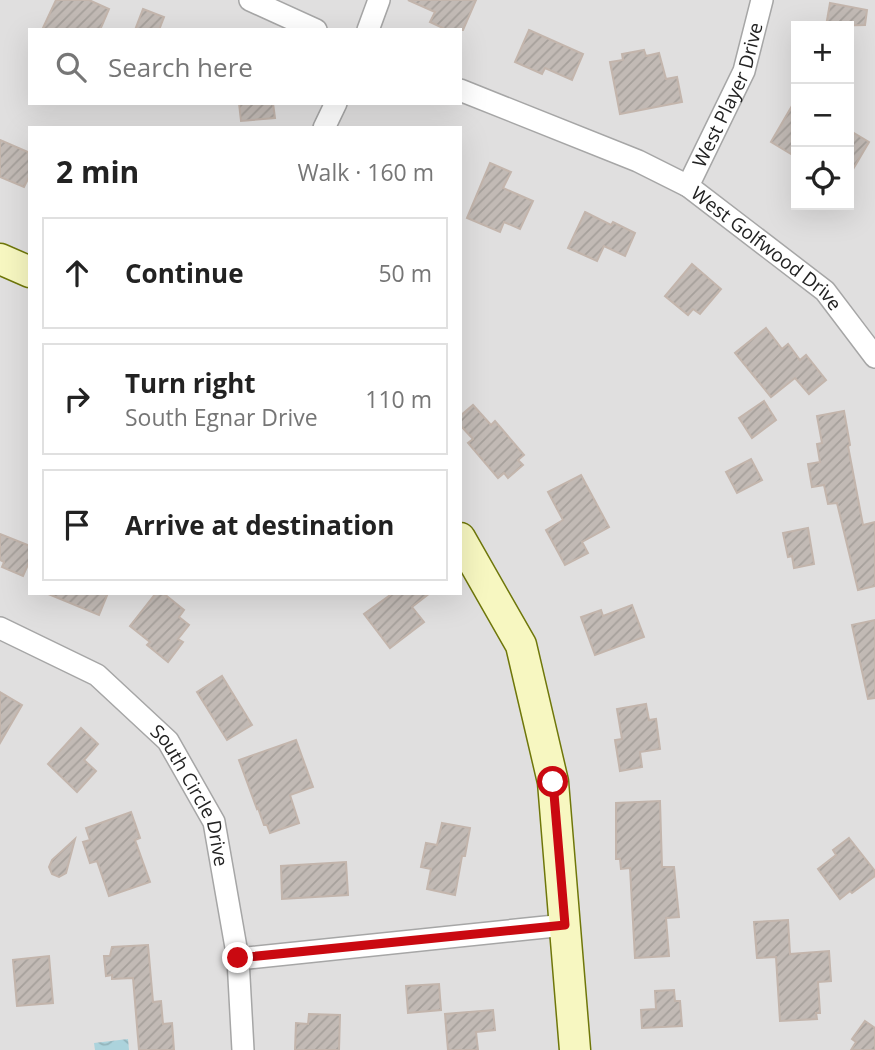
<!DOCTYPE html>
<meta charset="utf-8">
<style>
:root{--surface:#fff;--page:#f2f2f2;--text:#222;--muted:#767676;--line:#e0e0e0}
body{margin:0;font-family:"Open Sans",sans-serif;background:var(--page);color:var(--text)}
.controls{position:absolute;right:21px;top:21px;display:grid;overflow:hidden;border-radius:0px;box-shadow:0 7px 28px #0002}
.controls button{width:63px;height:63px;display:grid;place-items:center;padding:0;border:0;border-bottom:2px solid var(--line);background:var(--surface);color:var(--text);font:35px sans-serif}
.stop{position:absolute;width:21px;height:21px;margin:-16px;border:5px solid #ca0911;border-radius:50%;background:#fff}
.stop.end{background:#ca0911;border-color:#fff;box-shadow:0 2px 7px #0008}
.list{margin:0;padding:0;list-style:none}
h2{display:flex;justify-content:space-between;align-items:center;height:91px;margin:0;padding:0 28px;font-size:30px}
h2 small{font-size:23px;font-weight:400;color:var(--muted)}
.list li{display:grid;grid-template-columns:46px 1fr auto;gap:21px;align-items:center;box-sizing:border-box;height:112px;margin:0 14px 14px;padding:0 14px;border:2px solid var(--line);border-radius:0px}
.list b{display:block;font-size:26px;white-space:nowrap}
.list p{margin:0;font-size:23px;white-space:nowrap;color:var(--muted)}
.list em{font-size:23px;font-style:normal;color:var(--muted)}
.icon{flex:none;width:38px;height:38px;fill:none;stroke:currentColor;stroke-width:2;stroke-linecap:round;stroke-linejoin:round}
.map{position:relative;flex:none;width:875px;height:1050px;overflow:hidden}
.search{position:absolute;background:var(--surface);box-shadow:0 7px 28px #0002;left:28px;top:28px;width:434px;height:77px;display:flex;align-items:center;gap:18px;box-sizing:border-box;padding:0 24px;border-radius:0px;color:var(--muted);font-size:26px}
.panel{position:absolute;background:var(--surface);box-shadow:0 7px 28px #0002;left:28px;top:126px;width:434px;height:469px;border-radius:0px}
.map>svg:first-child{display:block}
.residential{fill:#e0dfdf;fill-rule:evenodd}
.water{fill:url(#water-waves)}
.building{fill:url(#building-hatch);stroke:#c3b5ac;stroke-width:2}
.lines{fill:none;stroke-linecap:round;stroke-linejoin:round}
.street-casing{stroke:#a6a6a6;stroke-width:24}
.secondary-casing{stroke:#6f770a;stroke-width:33}
.street{stroke:#fff;stroke-width:21}
.secondary{stroke:#f7f7c1;stroke-width:30}
.route{stroke:#ca0911;stroke-width:9}
.labels{text-anchor:middle;stroke-width:7;stroke-linejoin:round;paint-order:stroke}
.street-label{font-size:19px;fill:#222;stroke:#fff}
</style>
<div class="map">
<svg width="875" height="1050" viewBox="0 0 875 1050">
<defs>
<pattern id="water-waves" width="16" height="10" patternUnits="userSpaceOnUse" patternTransform="scale(1.75)"><rect width="16" height="10" fill="#acd3dc"/><path d="M0 5q4-4 8 0t8 0" fill="none" stroke="#94b5bc"/></pattern>
<pattern id="building-hatch" width="6" height="6" patternUnits="userSpaceOnUse" patternTransform="scale(1.75)"><rect width="6" height="6" fill="#c2bab5"/><path d="M-1 1l2-2M0 6l6-6M5 7l2-2" fill="none" stroke="#a6a09b"/></pattern>
</defs>
<rect width="100%" height="100%" fill="#f1eee9"/>
<path class="residential" d="M0 0H875V1050H0ZM796 26H849V205H796ZM30 30H460V103H30ZM30 128H460V593H30Z"/>
<polygon class="water" points="128,1039 129,1050 95,1050 94,1043"/>
<g class="building">
<polygon points="56,0 89,0 109,9 100,30 42,30"/>
<polygon points="408,0 476,0 463,30 447,30 430,22 435,12"/>
<polygon points="830,3 867,10 865,25 826,26"/>
<polygon points="143,9 164,17 159,30 135,30"/>
<polygon points="529,30 583,54 572,80 545,68 542,74 515,62"/>
<polygon points="644,50 646,56 659,53 666,79 677,77 682,102 620,114 610,62 623,60 622,54"/>
<polygon points="796,99 796,157 771,142"/>
<polygon points="239,103 273,103 275,118 241,121"/>
<polygon points="849,130 869,142 849,176"/>
<polygon points="0,140 30,153 30,175 24,187 0,177"/>
<polygon points="490,163 511,172 503,188 533,201 520,229 504,222 500,232 467,218"/>
<polygon points="585,212 611,225 613,222 635,233 625,256 604,246 597,261 568,248"/>
<polygon points="692,264 721,289 700,314 693,309 688,315 665,296"/>
<polygon points="766,328 782,349 788,344 800,360 806,355 826,380 809,394 795,378 771,397 735,353"/>
<polygon points="764,401 776,420 752,438 739,418"/>
<polygon points="473,405 491,425 495,421 524,455 518,460 523,465 508,478 504,473 498,478 468,443 473,439 460,425 460,416"/>
<polygon points="844,411 850,445 848,446 863,525 875,522 875,586 858,590 837,503 828,504 824,485 812,487 808,464 820,462 817,444 822,443 817,416"/>
<polygon points="751,459 762,480 737,493 726,472"/>
<polygon points="581,475 609,527 582,542 588,553 565,565 546,530 563,520 548,492"/>
<polygon points="808,528 814,564 794,568 792,556 788,557 783,533"/>
<polygon points="0,534 30,546 30,560 23,576 2,567 4,562 0,560"/>
<polygon points="46,593 108,593 99,615"/>
<polygon points="156,593 163,593 184,610 179,617 189,625 178,639 183,642 168,662 147,645 150,642 130,626"/>
<polygon points="393,593 430,593 412,607 424,622 390,648 364,614"/>
<polygon points="632,605 644,637 595,655 581,617 601,610 603,616"/>
<polygon points="875,620 875,698 868,699 852,625"/>
<polygon points="222,676 252,725 227,740 197,692"/>
<polygon points="0,692 22,705 0,743"/>
<polygon points="646,704 649,720 656,719 660,749 640,752 642,767 620,771 615,740 622,739 617,709"/>
<polygon points="81,728 98,744 84,760 96,771 77,792 48,764"/>
<polygon points="296,740 313,787 290,795 299,823 270,833 267,825 264,825 258,808 257,809 239,760"/>
<polygon points="660,801 662,867 674,867 679,917 666,918 669,956 635,958 630,868 621,869 620,859 616,859 616,803"/>
<polygon points="131,812 140,838 135,840 150,882 109,896 97,861 90,863 83,842 90,840 86,828"/>
<polygon points="442,823 470,828 465,856 462,856 455,895 427,889 431,869 421,867 426,843 437,845"/>
<polygon points="849,838 875,871 875,876 852,893 850,891 840,899 818,869 836,855 833,850"/>
<polygon points="75,839 66,873 59,877 52,874 49,867 52,860"/>
<polygon points="346,862 348,895 282,899 281,866"/>
<polygon points="788,920 790,954 829,951 831,981 818,982 820,1013 816,1013 817,1019 780,1021 776,957 757,958 754,922"/>
<polygon points="148,945 153,1002 161,1001 163,1024 172,1023 174,1050 139,1050 133,978 112,979 112,975 106,976 104,956 110,956 112,947"/>
<polygon points="49,956 53,1003 17,1006 13,960"/>
<polygon points="439,984 441,1010 408,1013 406,986"/>
<polygon points="674,990 675,1001 680,1001 682,1026 642,1028 641,1010 656,1009 655,991"/>
<polygon points="493,1010 495,1030 476,1032 478,1050 448,1050 445,1014"/>
<polygon points="309,1014 340,1015 339,1050 295,1050 296,1023 308,1024"/>
<polygon points="865,1021 875,1028 875,1050 851,1050 856,1042 852,1039"/>
</g>
<g class="lines">
<defs>
<g id="street">
<polyline points="250,0 316,30"/>
<polyline points="368,30 379,0"/>
<path id="s1" d="M460 90 638 161 688 186 825 291 875 357"/>
<polyline points="324,128 336,103"/>
<path id="s2" d="M688 186 744 71 762 0"/>
<path id="s3" d="M0 628 97 675 168 741 214 822 238 959 243 1050"/>
<polyline points="238,959 565,925"/>
</g>
<g id="secondary">
<polyline points="0,259 30,272"/>
<polyline points="460,538 521,645 553,782 575,1050"/>
</g>
</defs>
<use href="#street" class="street-casing"/>
<use href="#secondary" class="secondary-casing"/>
<use href="#street" class="street"/>
<use href="#secondary" class="secondary"/>
</g>
<g class="lines">
<polyline class="route" points="238,958 565,925 553,782"/>
</g>
<g class="labels">
<g class="street-label">
<text dy="7" stroke="none"><textPath href="#s2" startOffset="100">West Player Drive</textPath></text>
<text dy="7" stroke="none"><textPath href="#s1" startOffset="348">West Golfwood Drive</textPath></text>
<text dy="7" stroke="none"><textPath href="#s3" startOffset="264">South Circle Drive</textPath></text>
</g>
</g>
</svg>
<div class="controls">
<button>+</button>
<button>−</button>
<button><svg class="icon" aria-label="locate" viewBox="0 0 24 24"><circle cx="12" cy="12" r="6"/><path d="M12 2v4M12 18v4M2 12h4M18 12h4"/></svg></button>
</div>
<div class="stop" style="left:553px;top:782px"></div>
<div class="stop end" style="left:238px;top:958px"></div>
<div class="search"><svg class="icon" aria-label="search" viewBox="0 0 24 24"><circle cx="10" cy="10" r="6"/><path d="M15 15l6 6"/></svg>Search here</div>
<section class="panel">
<h2>2 min<small>Walk · 160 m</small></h2>
<ul class="list">
<li><svg class="icon" aria-label="ahead" viewBox="0 0 24 24"><path d="M12 20V5M6 11l6-6 6 6"/></svg><div><b>Continue</b></div><em>50 m</em></li>
<li><svg class="icon" aria-label="right" viewBox="0 0 24 24"><path d="M7 20v-9h11M14 6l5 5-5 5"/></svg><div><b>Turn right</b><p>South Egnar Drive</p></div><em>110 m</em></li>
<li><svg class="icon" aria-label="arrive" viewBox="0 0 24 24"><path d="M6 21V4h12l-3 4 3 4H6"/></svg><div><b>Arrive at destination</b></div></li>
</ul>
</section>
</div>
